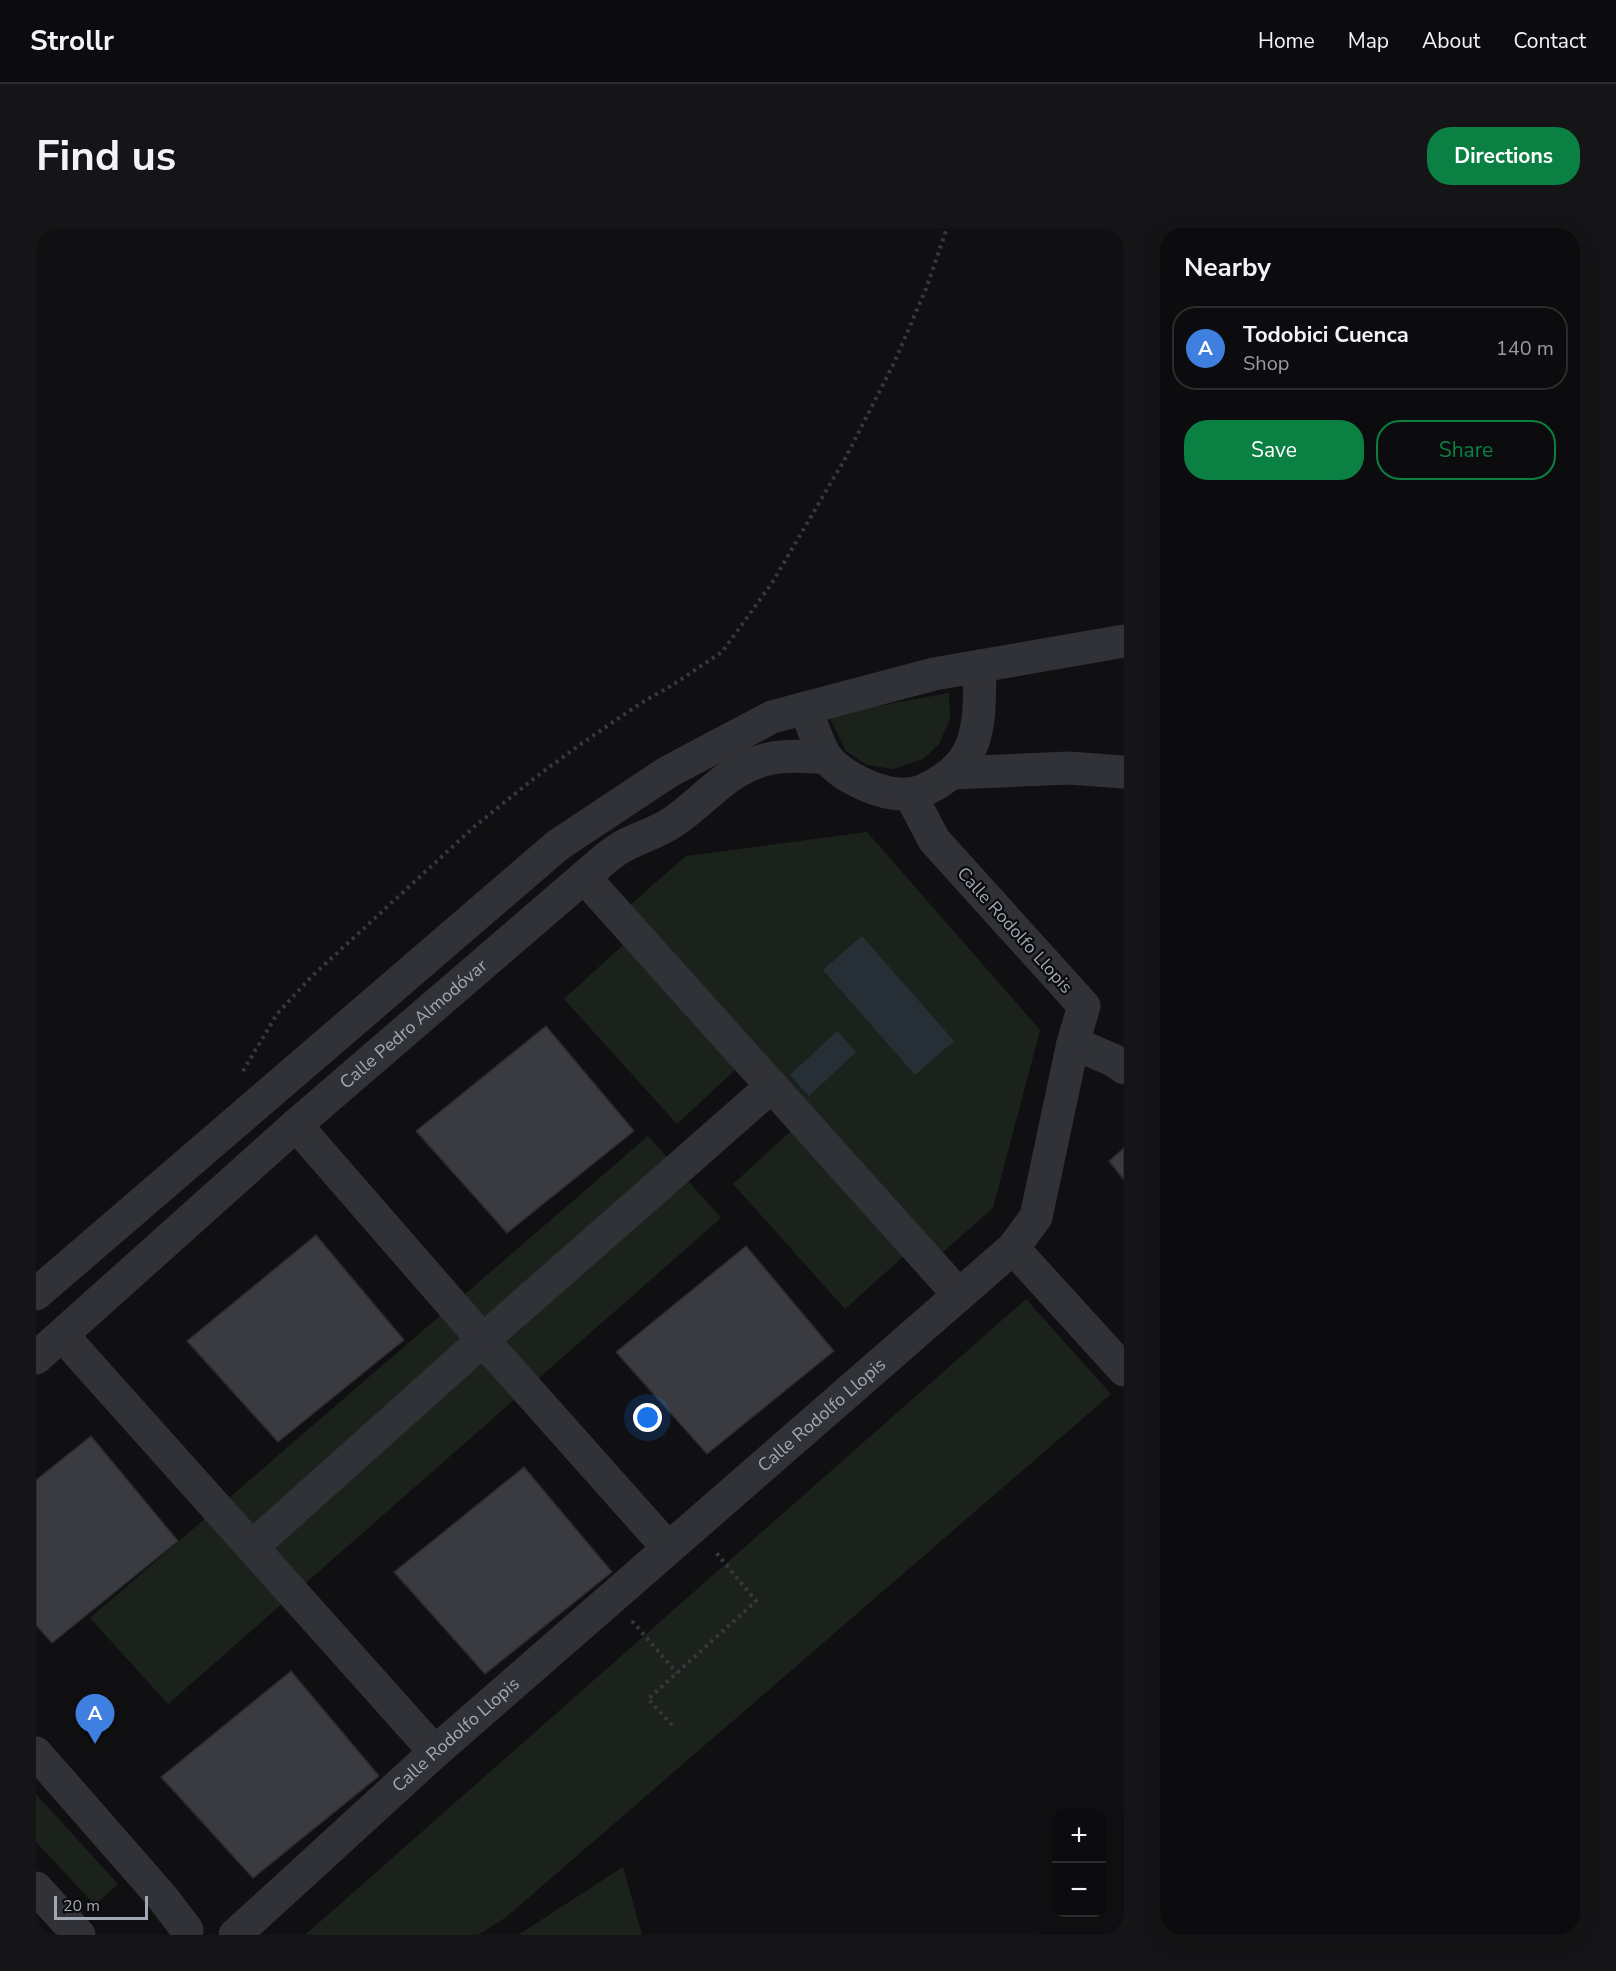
<!DOCTYPE html>
<meta charset="utf-8">
<style>
:root{--surface:#0c0c0e;--page:#151517;--text:#f1f3f6;--muted:#9a9b9e;--line:#2c2c2e;--accent:#0b8043}
body{margin:0;font-family:"Nunito Sans",sans-serif;background:var(--page);color:var(--text)}
.controls{position:absolute;right:18px;bottom:18px;display:grid;overflow:hidden;border-radius:12px;box-shadow:0 6px 24px #0002}
.controls button{width:54px;height:54px;display:grid;place-items:center;padding:0;border:0;border-bottom:2px solid var(--line);background:var(--surface);color:var(--text);font:30px sans-serif}
.scale{position:absolute;left:18px;bottom:15px;width:94px;box-sizing:border-box;padding-left:6px;border:3px solid #a1a7b4;border-top:0;font-size:16px;line-height:21px;white-space:nowrap;color:#a1a7b4;-webkit-text-stroke:4px #0b0b0d;paint-order:stroke}
.you{position:absolute;left:612px;top:1190px;width:21px;height:21px;margin:-15px;border:4px solid #fff;border-radius:50%;background:#1a73e8;box-shadow:0 0 0 9px #1a73e833}
.badge{display:grid;place-items:center;width:39px;height:39px;border-radius:50%;background:var(--accent);color:#fff;font-size:20px;font-weight:700}
.pin{position:absolute;translate:-50% -50px;filter:drop-shadow(0 2px 3px #0008)}
.pin::after{content:'';position:absolute;top:32px;width:21px;height:18px;background:inherit;clip-path:polygon(0 0,100% 0,50% 100%)}
.list{margin:0;padding:0;list-style:none}
h2{display:flex;justify-content:space-between;align-items:center;height:78px;margin:0;padding:0 24px;font-size:26px}
h2 small{font-size:20px;font-weight:400;color:var(--muted)}
.list li{display:grid;grid-template-columns:39px 1fr auto;gap:18px;align-items:center;box-sizing:border-box;height:84px;margin:0 12px 12px;padding:0 12px;border:2px solid var(--line);border-radius:24px}
.list b{display:block;font-size:22px;white-space:nowrap}
.list p{margin:0;font-size:20px;white-space:nowrap;color:var(--muted)}
.list em{font-size:20px;font-style:normal;color:var(--muted)}
.actions{display:flex;gap:12px;padding:18px 24px}
.actions a{flex:1;padding:14px 0;border:2px solid var(--accent);border-radius:24px;text-align:center;font-size:21px;color:var(--accent)}
.actions .main{background:var(--accent);color:#fff}
.map{position:relative;flex:none;width:1088px;height:1707px;overflow:hidden;border-radius:24px}
header{display:flex;align-items:center;gap:36px;box-sizing:border-box;height:84px;padding:0 30px;background:var(--surface);border-bottom:2px solid var(--line)}
header strong{font-size:28px}
nav{display:flex;gap:33px;margin-inline-start:auto;font-size:21px}
.intro{display:flex;align-items:center;justify-content:space-between;box-sizing:border-box;height:144px;padding:0 36px}
h1{margin:0;font-size:42px}
.button{padding:15px 27px;border-radius:24px;background:var(--accent);color:#fff;font-size:21px;font-weight:700}
main{display:flex;gap:36px;padding:0 36px}
aside{flex:1;background:var(--surface);border-radius:24px;box-shadow:0 6px 24px #0002}
.map>svg:first-child{display:block}
.green{fill:#1b221c}
.water{fill:#262f36}
.building{fill:#3a3b40;stroke:#2a2a2e;stroke-width:1.5}
.lines{fill:none;stroke-linecap:round;stroke-linejoin:round}
.path{stroke:#37393e;stroke-width:4;stroke-dasharray:3 4.5;stroke-linecap:butt}
.minor{stroke:#313237;stroke-width:33}
.labels{text-anchor:middle;stroke-width:4.5;stroke-linejoin:round;paint-order:stroke}
.street-label{font-size:18px;fill:#a1a7b4;stroke:#0b0b0d}
</style>
<header>
<strong>Strollr</strong>
<nav><a>Home</a><a>Map</a><a>About</a><a>Contact</a></nav>
</header>
<div class="intro"><h1>Find us</h1><a class="button">Directions</a></div>
<main>
<div class="map">
<svg width="1088" height="1707" viewBox="0 0 1088 1707">
<rect width="100%" height="100%" fill="#101012"/>
<g class="green">
<polygon points="913,465 914,491 903,516 887,531 857,541 831,537 810,523 792,487"/>
<polygon points="831,604 1004,802 957,980 899,1031 586,684 650,628"/>
<polygon points="587,717 700,841 641,896 528,771"/>
<polygon points="756,902 869,1027 809,1081 697,956"/>
<polygon points="612,908 685,990 132,1476 54,1390"/>
<polygon points="990,1071 1075,1166 469,1690 442,1707 269,1707"/>
<polygon points="0,1566 82,1656 59,1677 0,1614"/>
<polygon points="587,1639 606,1707 482,1707"/>
</g>
<g class="water">
<polygon points="826,708 918,813 879,847 787,742"/>
<polygon points="801,803 820,824 773,868 754,847"/>
</g>
<g class="building">
<polygon points="510,798 598,903 471,1005 380,903"/>
<polygon points="1088,920 1088,952 1073,933"/>
<polygon points="280,1007 368,1112 242,1214 151,1113"/>
<polygon points="710,1018 798,1123 671,1226 580,1124"/>
<polygon points="55,1208 142,1313 16,1415 0,1397 0,1252"/>
<polygon points="488,1239 576,1344 449,1446 358,1344"/>
<polygon points="255,1443 343,1548 217,1650 125,1549"/>
</g>
<g class="lines">
<g class="path">
<polyline points="207,843 241,786 275,749 439,598 501,548 545,516 605,475 635,458 686,424 736,355 810,229 858,135 890,61 911,0"/>
<polyline points="596,1393 641,1445"/>
<polyline points="636,1497 612,1471 720,1373 678,1322"/>
</g>
<g class="minor">
<path d="M769 480C775 493 783 520 791 530 807 550 846 568 872 566 891 565 922 544 931 527 946 501 943 467 944 438"/>
<polyline points="916,545 1033,540 1088,544"/>
<polyline points="548,649 923,1067"/>
<polyline points="1037,815 1077,832 1088,840"/>
<polyline points="260,897 447,1112 632,1320"/>
<polyline points="977,1020 1088,1142"/>
<polyline points="0,1066 522,617 632,544 736,489 898,446 1088,413"/>
<polyline points="27,1108 399,1524"/>
<path id="s1" d="M0 1130 260 897 548 649C559 640 571 628 584 620 601 610 621 605 637 594 653 583 665 571 680 559 715 528 746 525 791 530"/>
<polyline points="216,1319 447,1112 736,858"/>
<polyline points="0,1525 126,1669 151,1702"/>
<polyline points="0,1660 43,1707"/>
<path id="s2" d="M199 1707 399 1524 977 1020 1000 989 1037 815 1048 778 898 612 874 566"/>
</g>
</g>
<g class="labels">
<g class="street-label">
<text transform="translate(979 702) rotate(48)" y="6">Calle Rodolfo Llopis</text>
<text dy="6" stroke="none"><textPath href="#s1" startOffset="504">Calle Pedro Almodóvar</textPath></text>
<text dy="6" stroke="none"><textPath href="#s2" startOffset="784">Calle Rodolfo Llopis</textPath></text>
<text dy="6" stroke="none"><textPath href="#s2" startOffset="298">Calle Rodolfo Llopis</textPath></text>
</g>
</g>
</svg>
<div class="controls">
<button>+</button>
<button>−</button>
</div>
<div class="scale">20 m</div>
<div class="you"></div>
<div class="pin badge" style="left:59px;top:1516px;background:#3f7fe0">A</div>
</div>
<aside>
<h2>Nearby<small></small></h2>
<ul class="list">
<li><span class="badge" style="background:#3f7fe0">A</span><div><b>Todobici Cuenca</b><p>Shop</p></div><em>140 m</em></li>
</ul>
<div class="actions"><a class="main">Save</a><a>Share</a></div>
</aside>
</main>
